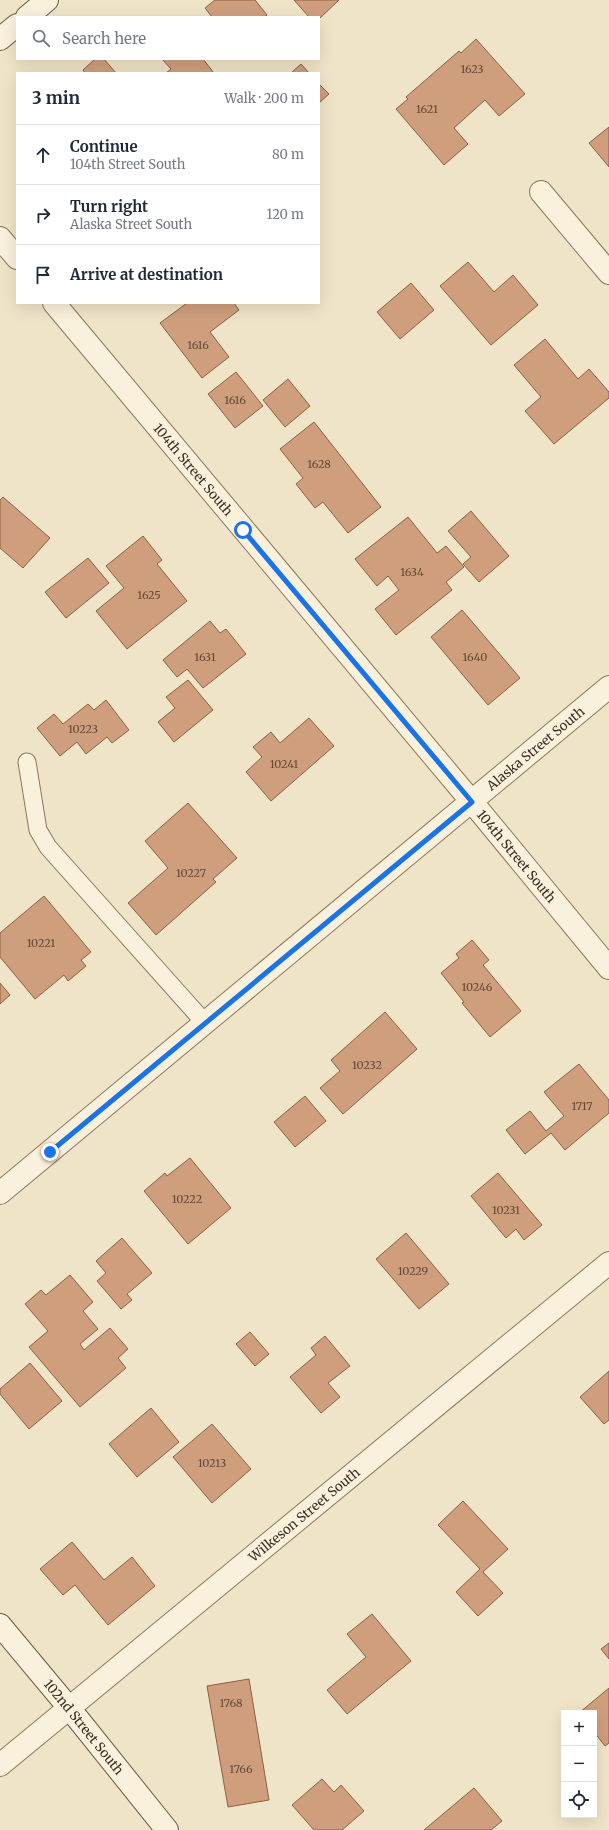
<!DOCTYPE html>
<meta charset="utf-8">
<style>
:root{--surface:#fff;--page:#f2f2f3;--text:#1f2937;--muted:#747a83;--line:#e0e1e3}
body{margin:0;font-family:Merriweather,serif;background:var(--page);color:var(--text)}
.controls{position:absolute;right:12px;bottom:12px;display:grid;overflow:hidden;border-radius:0px;box-shadow:0 4px 16px #0002}
.controls button{width:36px;height:36px;display:grid;place-items:center;padding:0;border:0;border-bottom:1px solid var(--line);background:var(--surface);color:var(--text);font:20px sans-serif}
.stop{position:absolute;width:12px;height:12px;margin:-9px;border:3px solid #1a73e8;border-radius:50%;background:#fff}
.stop.end{background:#1a73e8;border-color:#fff;box-shadow:0 1px 4px #0008}
.list{margin:0;padding:0;list-style:none}
h2{display:flex;justify-content:space-between;align-items:center;height:52px;margin:0;padding:0 16px;font-size:17px}
h2 small{font-size:13px;font-weight:400;color:var(--muted)}
.list li{display:grid;grid-template-columns:26px 1fr auto;gap:12px;align-items:center;box-sizing:border-box;height:60px;padding:0 16px;border-top:1px solid var(--line)}
.list b{display:block;font-size:15px;white-space:nowrap}
.list p{margin:0;font-size:13px;white-space:nowrap;color:var(--muted)}
.list em{font-size:13px;font-style:normal;color:var(--muted)}
.icon{flex:none;width:22px;height:22px;fill:none;stroke:currentColor;stroke-width:2;stroke-linecap:round;stroke-linejoin:round}
.map{position:relative;flex:none;width:609px;height:1830px;overflow:hidden}
.search{position:absolute;background:var(--surface);box-shadow:0 4px 16px #0002;left:16px;top:16px;width:304px;height:44px;display:flex;align-items:center;gap:10px;box-sizing:border-box;padding:0 14px;border-radius:0px;color:var(--muted);font-size:15px}
.panel{position:absolute;background:var(--surface);box-shadow:0 4px 16px #0002;left:16px;top:72px;width:304px;height:232px;border-radius:0px}
.map>svg:first-child{display:block}
.building{fill:#cf9f7d;stroke:#8d5f41}
.lines{fill:none;stroke-linecap:round;stroke-linejoin:round}
.lane-casing{stroke:#8d765c;stroke-width:19}
.street-casing{stroke:#8d765c;stroke-width:24}
.secondary-casing{stroke:#6f573f;stroke-width:24}
.lane{stroke:#faf1dc;stroke-width:17}
.street{stroke:#faf1dc;stroke-width:22}
.secondary{stroke:#faf1dc;stroke-width:22}
.route{stroke:#1a73e8;stroke-width:5}
.labels{text-anchor:middle;stroke-width:3.5;stroke-linejoin:round;paint-order:stroke}
.number-label{font-size:11px;fill:#624a37}
.street-label{font-size:13px;fill:#3d2e20;stroke:#f7eed8}
</style>
<div class="map">
<svg width="609" height="1830" viewBox="0 0 609 1830">
<rect width="100%" height="100%" fill="#f0e4c8"/>
<g class="building">
<polygon points="215,0 255,0 267,15 264,17 212,17 205,8"/>
<polygon points="294,0 339,0 319,19 319,17 309,17"/>
<polygon points="476,39 525,94 499,116 485,100 454,128 468,144 444,165 396,109 408,99 406,97 459,51 461,53"/>
<polygon points="95,59 104,59 116,73 85,73 83,70"/>
<polygon points="162,59 203,59 214,73 166,73 171,69"/>
<polygon points="301,64 309,73 291,73"/>
<polygon points="319,84 329,94 319,103"/>
<polygon points="609,127 609,167 589,143"/>
<polygon points="468,262 494,292 513,275 538,305 491,345 440,286"/>
<polygon points="411,283 434,310 400,339 377,312"/>
<polygon points="187,303 234,303 239,310 210,332 229,357 202,378 160,323"/>
<polygon points="545,339 578,379 589,369 609,392 609,398 554,444 525,411 541,397 514,365"/>
<polygon points="236,372 263,406 235,428 208,394"/>
<polygon points="288,379 310,406 285,427 263,400"/>
<polygon points="314,422 381,507 348,533 323,502 315,508 296,484 303,478 280,449"/>
<polygon points="3,497 50,538 23,568 0,548 0,500"/>
<polygon points="471,511 509,556 479,582 463,564 471,557 448,531"/>
<polygon points="408,517 437,553 446,546 464,567 446,582 452,590 396,635 375,609 399,590 388,576 377,586 355,559"/>
<polygon points="143,536 162,560 157,564 187,601 127,649 96,611 124,588 106,566"/>
<polygon points="88,558 109,583 66,618 45,592"/>
<polygon points="462,610 520,678 488,705 431,637"/>
<polygon points="210,621 220,633 226,629 246,654 203,688 187,669 177,677 163,660"/>
<polygon points="188,680 213,710 174,742 158,722 175,708 166,697"/>
<polygon points="106,700 129,730 112,743 107,737 86,754 77,742 60,756 37,728 54,714 63,724 88,704 94,710"/>
<polygon points="309,718 334,746 271,801 246,772 262,757 253,747 271,732 280,743"/>
<polygon points="188,803 237,858 213,879 216,882 156,935 128,903 168,868 145,841"/>
<polygon points="44,896 91,952 81,960 86,966 68,981 64,975 35,999 0,957 0,933"/>
<polygon points="472,940 489,960 483,965 521,1011 490,1037 462,1003 464,1002 441,973 459,958 456,954"/>
<polygon points="0,983 10,995 0,1004"/>
<polygon points="385,1012 417,1049 343,1114 320,1088 340,1071 331,1060"/>
<polygon points="579,1064 609,1100 609,1113 565,1150 551,1133 525,1154 506,1130 530,1111 546,1131 564,1116 544,1092"/>
<polygon points="305,1096 326,1121 295,1147 274,1122"/>
<polygon points="190,1158 231,1208 188,1244 144,1191 165,1173 167,1176"/>
<polygon points="498,1173 542,1225 524,1240 516,1229 506,1238 471,1196"/>
<polygon points="406,1233 449,1284 419,1309 376,1259"/>
<polygon points="122,1238 152,1273 127,1294 132,1300 121,1309 97,1281 106,1273 96,1261"/>
<polygon points="70,1275 93,1302 83,1311 98,1329 80,1344 84,1350 110,1328 128,1349 118,1358 126,1368 80,1407 29,1347 48,1331 25,1304 41,1290 46,1295"/>
<polygon points="250,1332 269,1354 255,1366 236,1344"/>
<polygon points="325,1336 350,1366 328,1383 340,1397 321,1413 290,1377 316,1355 311,1348"/>
<polygon points="30,1363 62,1401 29,1429 0,1394 0,1389"/>
<polygon points="609,1371 609,1420 604,1424 580,1397"/>
<polygon points="151,1408 179,1442 137,1477 109,1444"/>
<polygon points="212,1424 251,1469 212,1503 173,1457"/>
<polygon points="463,1501 508,1549 483,1572 503,1593 478,1616 456,1592 480,1569 438,1525"/>
<polygon points="72,1542 104,1580 132,1557 155,1586 108,1625 75,1585 63,1595 40,1569"/>
<polygon points="372,1614 411,1661 347,1714 327,1690 366,1657 347,1634"/>
<polygon points="609,1643 609,1659 601,1649"/>
<polygon points="249,1679 269,1800 228,1807 207,1686"/>
<polygon points="609,1688 609,1743 605,1746 594,1732 594,1713 579,1713"/>
<polygon points="322,1779 334,1792 341,1785 364,1811 342,1830 314,1830 292,1805"/>
<polygon points="474,1788 502,1821 491,1830 424,1830"/>
</g>
<g class="lines">
<defs>
<polyline id="lane" points="27,762 38,830 48,847 205,1023"/>
<g id="street">
<polyline points="541,192 609,273"/>
<polyline points="0,238 17,258"/>
<path id="s1" d="M54 303 472 802 609 968"/>
<path id="s2" d="M0 1193 609 687"/>
<path id="s3" d="M0 1765 609 1263"/>
</g>
<g id="secondary">
<polyline points="27,17 47,0"/>
<polyline points="0,39 17,25"/>
<path id="s4" d="M0 1625 70 1709 167 1830"/>
</g>
</defs>
<use href="#lane" class="lane-casing"/>
<use href="#street" class="street-casing"/>
<use href="#secondary" class="secondary-casing"/>
<use href="#lane" class="lane"/>
<use href="#street" class="street"/>
<use href="#secondary" class="secondary"/>
</g>
<g class="lines">
<polyline class="route" points="50,1152 472,802 243,530"/>
</g>
<g class="labels">
<g class="number-label">
<text x="472" y="73">1623</text>
<text x="427" y="113">1621</text>
<text x="198" y="349">1616</text>
<text x="235" y="404">1616</text>
<text x="319" y="468">1628</text>
<text x="412" y="576">1634</text>
<text x="149" y="599">1625</text>
<text x="205" y="661">1631</text>
<text x="475" y="661">1640</text>
<text x="83" y="733">10223</text>
<text x="284" y="768">10241</text>
<text x="191" y="877">10227</text>
<text x="41" y="947">10221</text>
<text x="477" y="991">10246</text>
<text x="367" y="1069">10232</text>
<text x="582" y="1110">1717</text>
<text x="187" y="1203">10222</text>
<text x="506" y="1214">10231</text>
<text x="413" y="1275">10229</text>
<text x="212" y="1467">10213</text>
<text x="231" y="1707">1768</text>
<text x="241" y="1773">1766</text>
</g>
<g class="street-label">
<text dy="5" stroke="none"><textPath href="#s1" startOffset="217">104th Street South</textPath></text>
<text dy="5" stroke="none"><textPath href="#s2" startOffset="696">Alaska Street South</textPath></text>
<text dy="5" stroke="none"><textPath href="#s1" startOffset="721">104th Street South</textPath></text>
<text dy="5" stroke="none"><textPath href="#s3" startOffset="394">Wilkeson Street South</textPath></text>
<text dy="5" stroke="none"><textPath href="#s4" startOffset="132">102nd Street South</textPath></text>
</g>
</g>
</svg>
<div class="controls">
<button>+</button>
<button>−</button>
<button><svg class="icon" aria-label="locate" viewBox="0 0 24 24"><circle cx="12" cy="12" r="6"/><path d="M12 2v4M12 18v4M2 12h4M18 12h4"/></svg></button>
</div>
<div class="stop" style="left:243px;top:530px"></div>
<div class="stop end" style="left:50px;top:1152px"></div>
<div class="search"><svg class="icon" aria-label="search" viewBox="0 0 24 24"><circle cx="10" cy="10" r="6"/><path d="M15 15l6 6"/></svg>Search here</div>
<section class="panel">
<h2>3 min<small>Walk · 200 m</small></h2>
<ul class="list">
<li><svg class="icon" aria-label="ahead" viewBox="0 0 24 24"><path d="M12 20V5M6 11l6-6 6 6"/></svg><div><b>Continue</b><p>104th Street South</p></div><em>80 m</em></li>
<li><svg class="icon" aria-label="right" viewBox="0 0 24 24"><path d="M7 20v-9h11M14 6l5 5-5 5"/></svg><div><b>Turn right</b><p>Alaska Street South</p></div><em>120 m</em></li>
<li><svg class="icon" aria-label="arrive" viewBox="0 0 24 24"><path d="M6 21V4h12l-3 4 3 4H6"/></svg><div><b>Arrive at destination</b></div></li>
</ul>
</section>
</div>
